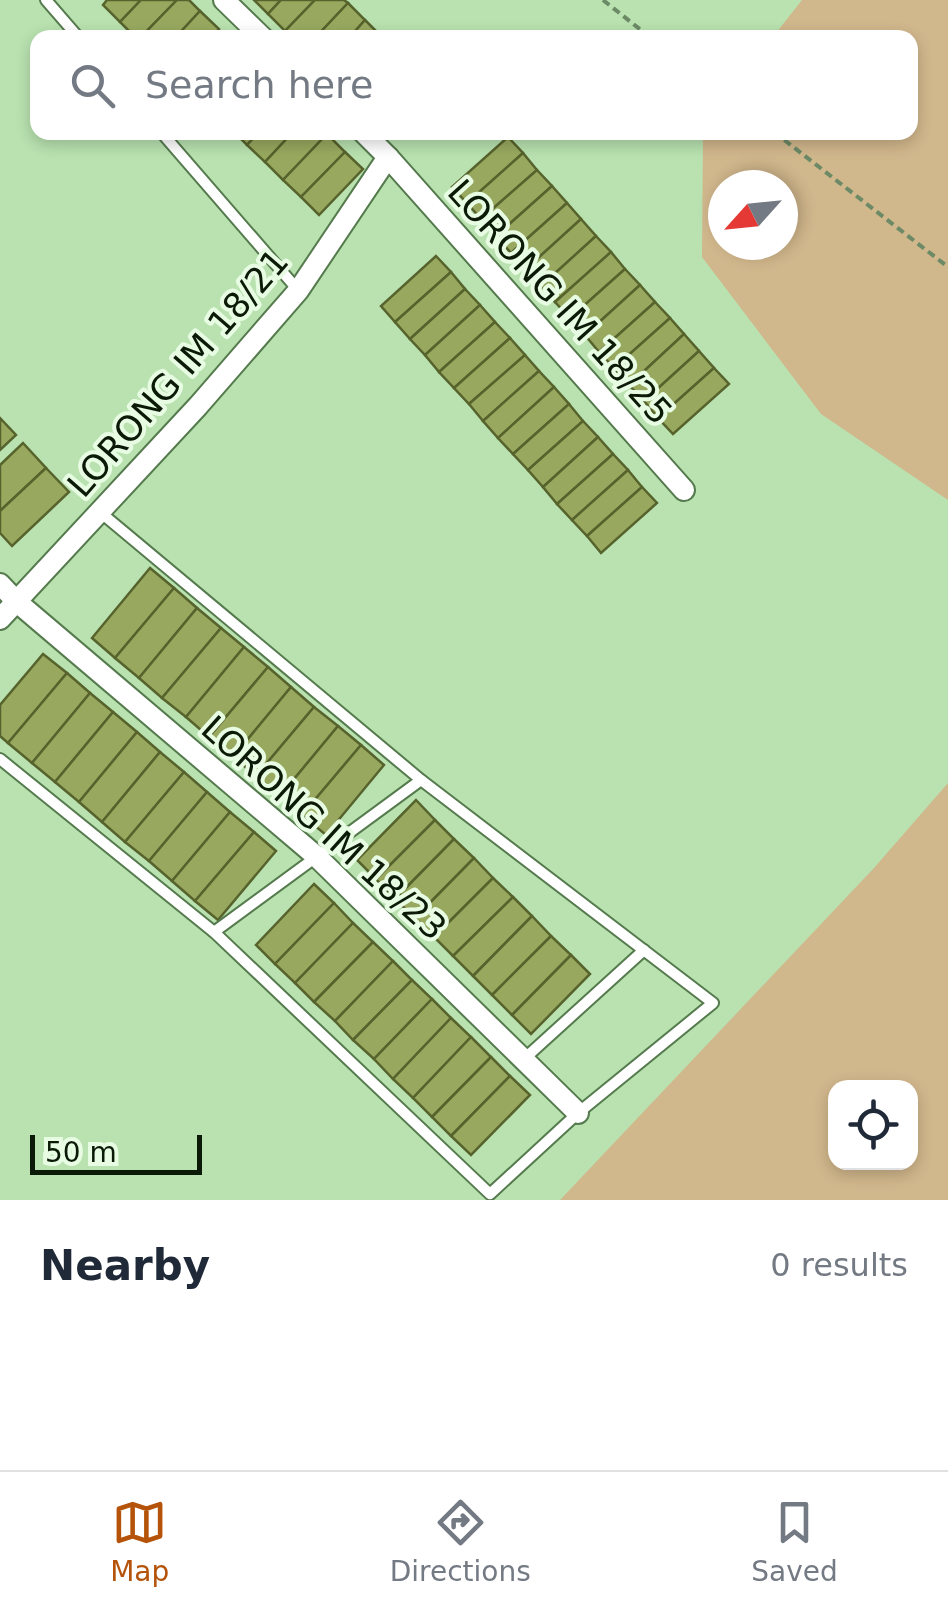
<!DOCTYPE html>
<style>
:root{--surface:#fff;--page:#f2f2f3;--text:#1f2937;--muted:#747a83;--line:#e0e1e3;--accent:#b45309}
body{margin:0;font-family:"DejaVu Sans",sans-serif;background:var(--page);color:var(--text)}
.controls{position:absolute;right:30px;bottom:30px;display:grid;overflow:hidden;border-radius:20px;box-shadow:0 5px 15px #0003}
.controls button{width:90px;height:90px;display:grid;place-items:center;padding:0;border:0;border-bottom:2px solid var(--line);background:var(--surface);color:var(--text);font:50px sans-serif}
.compass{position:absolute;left:708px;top:170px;width:90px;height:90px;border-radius:50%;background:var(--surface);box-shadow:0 5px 15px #0003;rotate:243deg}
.scale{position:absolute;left:30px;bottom:25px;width:172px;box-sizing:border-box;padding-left:10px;border:5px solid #0b1907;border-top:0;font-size:28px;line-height:35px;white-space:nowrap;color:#0b1907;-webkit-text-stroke:8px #e8fce3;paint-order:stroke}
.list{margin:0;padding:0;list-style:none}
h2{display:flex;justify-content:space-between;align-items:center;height:130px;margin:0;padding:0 40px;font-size:42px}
h2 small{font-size:32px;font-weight:400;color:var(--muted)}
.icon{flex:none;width:55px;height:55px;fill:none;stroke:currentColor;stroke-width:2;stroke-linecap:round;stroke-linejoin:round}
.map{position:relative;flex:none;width:948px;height:1200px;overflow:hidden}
.search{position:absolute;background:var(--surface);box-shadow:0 5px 15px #0003;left:30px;right:30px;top:30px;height:110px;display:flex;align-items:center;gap:25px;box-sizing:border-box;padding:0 35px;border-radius:20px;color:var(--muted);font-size:38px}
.sheet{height:270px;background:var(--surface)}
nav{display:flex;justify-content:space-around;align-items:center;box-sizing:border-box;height:140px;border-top:2px solid var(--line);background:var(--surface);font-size:28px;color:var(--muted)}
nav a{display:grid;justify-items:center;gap:5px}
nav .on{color:var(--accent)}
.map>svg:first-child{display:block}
.green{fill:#d1b78c;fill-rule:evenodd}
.building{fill:#98a95f;stroke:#57632c;stroke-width:2.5}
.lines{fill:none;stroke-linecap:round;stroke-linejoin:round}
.lane-casing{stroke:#557a4d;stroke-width:14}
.street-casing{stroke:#557a4d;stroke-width:24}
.path{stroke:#6c8a66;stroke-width:4;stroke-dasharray:8 5;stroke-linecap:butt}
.lane{stroke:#fff;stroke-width:10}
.street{stroke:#fff;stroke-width:20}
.labels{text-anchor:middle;stroke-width:8;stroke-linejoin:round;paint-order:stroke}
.street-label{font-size:35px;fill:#0b1907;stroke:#e8fce3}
</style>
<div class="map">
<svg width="948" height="1200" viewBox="0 0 948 1200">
<rect width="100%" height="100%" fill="#b9e2b0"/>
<g class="green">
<path d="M802 0H948V500L821 414 702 257 703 133 910 132V38L773 37ZM723 185H783V245H723Z"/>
<path d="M948 783V1200H560L874 868ZM836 1088H910V1162H836Z"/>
</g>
<g class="building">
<polygon points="107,0 141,0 120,22 103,5"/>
<polygon points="141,0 177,0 140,38 136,38 120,22"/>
<polygon points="177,0 189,0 200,11 175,38 140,38"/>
<polygon points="254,0 281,0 268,14"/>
<polygon points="281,0 315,0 285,31 268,14"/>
<polygon points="315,0 344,0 348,3 315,38 292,38 285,31"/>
<polygon points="348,3 365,20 349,38 315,38"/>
<polygon points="200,11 219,29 211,38 175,38"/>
<polygon points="365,20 383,38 349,38"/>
<polygon points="234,132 259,132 247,145"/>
<polygon points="259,132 293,132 265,162 247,145"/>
<polygon points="293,132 327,134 283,180 265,162"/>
<polygon points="327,134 345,152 301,197 283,180"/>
<polygon points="508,137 523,153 467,203 452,187"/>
<polygon points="345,152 363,169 319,215 301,197"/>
<polygon points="523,153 537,170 481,219 467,203"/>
<polygon points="537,170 552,186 496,236 481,219"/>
<polygon points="552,186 567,203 511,253 496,236"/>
<polygon points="567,203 581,219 526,269 511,253"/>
<polygon points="581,219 596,236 541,286 526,269"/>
<polygon points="596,236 611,252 555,302 541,286"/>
<polygon points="611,252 625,269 570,318 555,302"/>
<polygon points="436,256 451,272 395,322 381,306"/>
<polygon points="625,269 640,285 585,335 570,318"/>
<polygon points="451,272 465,289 410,339 395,322"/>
<polygon points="640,285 655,302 599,352 585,335"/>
<polygon points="465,289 480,305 425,355 410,339"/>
<polygon points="655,302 670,318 614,368 599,352"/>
<polygon points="480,305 495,322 439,372 425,355"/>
<polygon points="670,318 684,334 629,385 614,368"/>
<polygon points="495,322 510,338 454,388 439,372"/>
<polygon points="684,334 699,351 644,401 629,385"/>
<polygon points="510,338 525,355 469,404 454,388"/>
<polygon points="699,351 714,368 658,418 644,401"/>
<polygon points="525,355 539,371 483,421 469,404"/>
<polygon points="714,368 729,384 673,434 658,418"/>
<polygon points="539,371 554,387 498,438 483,421"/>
<polygon points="554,387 569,404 513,454 498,438"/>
<polygon points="569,404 583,421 528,470 513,454"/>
<polygon points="0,418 16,435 0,450"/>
<polygon points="583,421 598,437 543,487 528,470"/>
<polygon points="598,437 613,454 557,504 543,487"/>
<polygon points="23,443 46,468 0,511 0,465"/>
<polygon points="613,454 628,470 572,520 557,504"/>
<polygon points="46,468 69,492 12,546 0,533 0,511"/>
<polygon points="628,470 642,487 587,536 572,520"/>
<polygon points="642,487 657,503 601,553 587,536"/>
<polygon points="150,568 174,588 115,658 92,638"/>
<polygon points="174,588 197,608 139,678 115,658"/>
<polygon points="197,608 221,628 162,698 139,678"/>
<polygon points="221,628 244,647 186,717 162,698"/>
<polygon points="244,647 268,667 209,737 186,717"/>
<polygon points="43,654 67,673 8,743 0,736 0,705"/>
<polygon points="268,667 291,687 233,757 209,737"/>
<polygon points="67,673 90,693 32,763 8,743"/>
<polygon points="291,687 314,707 256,776 233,757"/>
<polygon points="90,693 113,712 55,782 32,763"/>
<polygon points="314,707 338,726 280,796 256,776"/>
<polygon points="113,712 137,732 79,802 55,782"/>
<polygon points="338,726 361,745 302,815 280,796"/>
<polygon points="137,732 160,752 102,822 79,802"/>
<polygon points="361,745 384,765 326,835 302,815"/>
<polygon points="160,752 184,772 125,842 102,822"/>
<polygon points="184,772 207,792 149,861 125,842"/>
<polygon points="207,792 230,812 172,881 149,861"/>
<polygon points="416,800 435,820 376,879 357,860"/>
<polygon points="230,812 254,832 195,901 172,881"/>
<polygon points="435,820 454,839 395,899 376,879"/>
<polygon points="254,832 276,851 218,920 195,901"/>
<polygon points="454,839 474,858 415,918 395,899"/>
<polygon points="474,858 493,878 434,937 415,918"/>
<polygon points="493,878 513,897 453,956 434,937"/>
<polygon points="314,884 334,903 275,964 256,945"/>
<polygon points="513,897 532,916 473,976 453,956"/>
<polygon points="334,903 353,923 295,983 275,964"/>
<polygon points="532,916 551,936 492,995 473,976"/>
<polygon points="353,923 373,942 314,1002 295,983"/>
<polygon points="551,936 571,955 512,1015 492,995"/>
<polygon points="373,942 393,961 335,1021 314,1002"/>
<polygon points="571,955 590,974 531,1034 512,1015"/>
<polygon points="393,961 412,980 353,1040 335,1021"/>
<polygon points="412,980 432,999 374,1059 353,1040"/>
<polygon points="432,999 451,1018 393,1079 374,1059"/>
<polygon points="451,1018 471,1037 413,1098 393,1079"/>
<polygon points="471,1037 491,1057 432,1117 413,1098"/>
<polygon points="491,1057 510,1076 451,1136 432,1117"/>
<polygon points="510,1076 530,1095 471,1155 451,1136"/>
</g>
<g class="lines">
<defs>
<g id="lane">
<polyline points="46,0 79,38"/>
<polyline points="161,132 298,290"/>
<polyline points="0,759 214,932 490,1194 578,1113 713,1003 421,780 100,512"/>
<polyline points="214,932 421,780"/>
<polyline points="524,1059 644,950"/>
</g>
<g id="street">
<polyline points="224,0 263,38"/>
<polyline points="363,132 388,157 684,490"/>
<polyline points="0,584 17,602 316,856 578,1113"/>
<polyline points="0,619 198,406 298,291 388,157"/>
</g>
</defs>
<use href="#lane" class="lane-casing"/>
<use href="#street" class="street-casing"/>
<g class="path">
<polyline points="603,0 651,38"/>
<polyline points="774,132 948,267"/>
</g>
<use href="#lane" class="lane"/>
<use href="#street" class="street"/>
</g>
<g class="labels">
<g class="street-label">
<text transform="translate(560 302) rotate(48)" y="12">LORONG IM 18/25</text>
<text transform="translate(178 373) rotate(-49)" y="12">LORONG IM 18/21</text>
<text transform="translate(324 828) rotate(42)" y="12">LORONG IM 18/23</text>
</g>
</g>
</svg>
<div class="controls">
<button><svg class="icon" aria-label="locate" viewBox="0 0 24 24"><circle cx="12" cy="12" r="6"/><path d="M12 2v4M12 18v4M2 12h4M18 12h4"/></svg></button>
</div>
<svg class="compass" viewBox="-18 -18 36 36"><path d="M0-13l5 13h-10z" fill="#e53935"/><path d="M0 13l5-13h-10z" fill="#747a83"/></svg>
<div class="scale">50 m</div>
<div class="search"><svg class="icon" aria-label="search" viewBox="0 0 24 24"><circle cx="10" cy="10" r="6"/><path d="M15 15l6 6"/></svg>Search here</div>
</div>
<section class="sheet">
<h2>Nearby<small>0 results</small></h2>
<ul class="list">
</ul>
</section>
<nav>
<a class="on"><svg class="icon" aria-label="map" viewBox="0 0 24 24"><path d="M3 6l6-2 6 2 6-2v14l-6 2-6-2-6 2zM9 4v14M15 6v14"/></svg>Map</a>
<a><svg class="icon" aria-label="directions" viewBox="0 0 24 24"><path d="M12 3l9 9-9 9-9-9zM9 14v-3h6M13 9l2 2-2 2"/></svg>Directions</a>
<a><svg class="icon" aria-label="saved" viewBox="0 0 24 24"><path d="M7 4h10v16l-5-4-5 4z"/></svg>Saved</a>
</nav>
